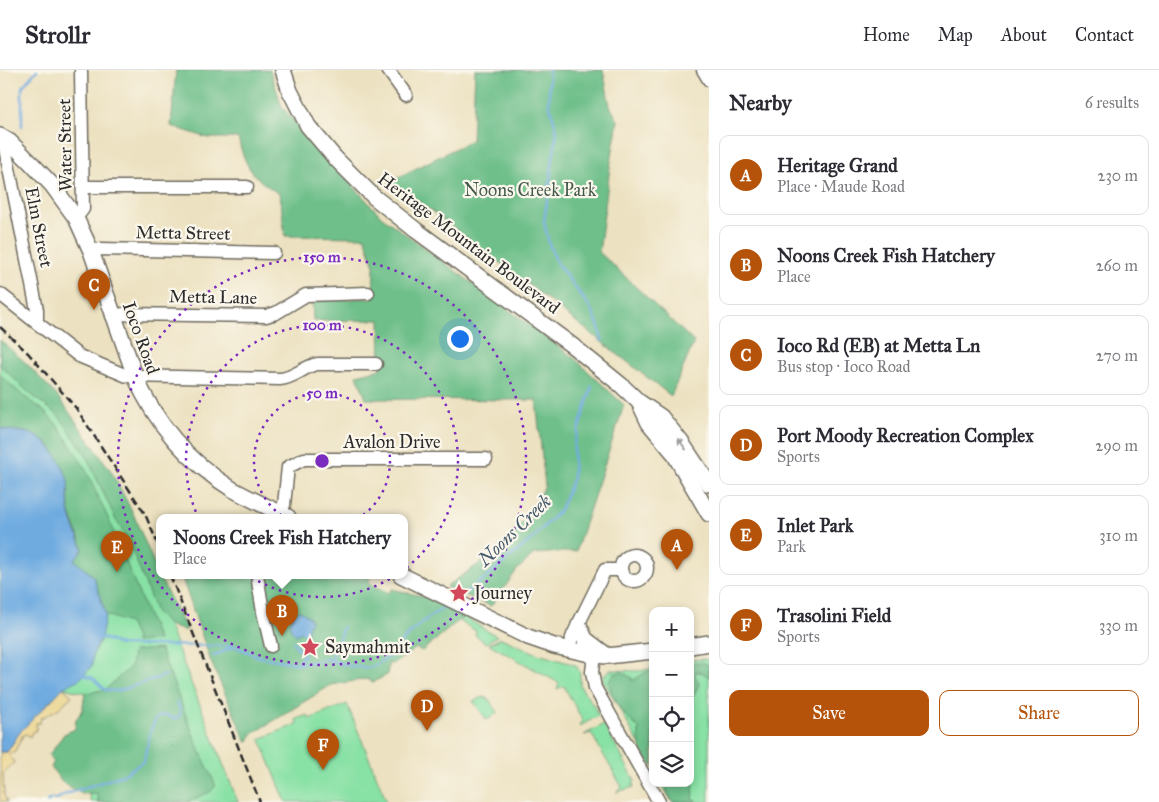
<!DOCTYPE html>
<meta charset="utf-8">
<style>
:root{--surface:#fff;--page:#f2f2f3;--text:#2b2b33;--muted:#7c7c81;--line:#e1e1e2;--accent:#b45309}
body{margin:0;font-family:"IM FELL Great Primer",serif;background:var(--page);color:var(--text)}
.controls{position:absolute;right:15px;bottom:15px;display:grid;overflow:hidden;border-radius:10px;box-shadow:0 2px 8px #0003}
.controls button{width:45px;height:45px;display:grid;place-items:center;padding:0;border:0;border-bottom:1px solid var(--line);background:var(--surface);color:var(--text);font:25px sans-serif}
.you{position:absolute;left:459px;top:268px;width:18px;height:18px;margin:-12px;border:4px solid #fff;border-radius:50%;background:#1a73e8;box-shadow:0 0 0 8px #1a73e833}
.badge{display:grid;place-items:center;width:32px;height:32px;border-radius:50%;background:var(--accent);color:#fff;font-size:16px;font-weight:700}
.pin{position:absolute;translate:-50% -41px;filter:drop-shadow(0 1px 2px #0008)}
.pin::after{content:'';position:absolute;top:26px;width:18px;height:15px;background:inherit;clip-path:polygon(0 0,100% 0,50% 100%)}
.popup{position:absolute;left:156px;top:444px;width:252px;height:65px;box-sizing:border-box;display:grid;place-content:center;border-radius:10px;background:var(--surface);filter:drop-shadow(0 1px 4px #0005);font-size:16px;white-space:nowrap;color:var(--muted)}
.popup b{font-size:19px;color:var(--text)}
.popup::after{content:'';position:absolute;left:50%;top:100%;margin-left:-10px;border:10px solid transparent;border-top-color:var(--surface)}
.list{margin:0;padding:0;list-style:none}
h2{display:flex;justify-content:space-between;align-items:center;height:65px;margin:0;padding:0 20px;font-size:21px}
h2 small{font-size:16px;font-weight:400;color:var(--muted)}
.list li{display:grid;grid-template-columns:32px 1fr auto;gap:15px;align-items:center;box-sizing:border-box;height:80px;margin:0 10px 10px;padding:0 10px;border:1px solid var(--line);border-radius:10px}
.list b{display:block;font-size:19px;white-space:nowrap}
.list p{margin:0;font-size:16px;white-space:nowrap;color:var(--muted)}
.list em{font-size:16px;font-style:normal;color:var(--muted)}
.actions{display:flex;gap:10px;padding:15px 20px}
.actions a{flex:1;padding:11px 0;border:1px solid var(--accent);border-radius:10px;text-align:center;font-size:18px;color:var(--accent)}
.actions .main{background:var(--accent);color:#fff}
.icon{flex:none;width:28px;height:28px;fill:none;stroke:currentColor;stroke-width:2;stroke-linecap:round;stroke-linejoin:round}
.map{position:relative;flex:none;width:709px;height:732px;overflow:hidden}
header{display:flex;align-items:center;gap:30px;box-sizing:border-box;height:70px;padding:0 25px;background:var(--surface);border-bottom:1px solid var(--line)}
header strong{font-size:24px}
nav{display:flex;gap:28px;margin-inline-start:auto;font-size:18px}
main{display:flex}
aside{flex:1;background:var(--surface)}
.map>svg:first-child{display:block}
.green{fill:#88e1a5;stroke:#5a8668}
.forest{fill:#6ebf8a;stroke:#4c755a}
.sand{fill:#eeda9e;stroke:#8c8264}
.water{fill:#6fabe0;stroke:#4d6b86}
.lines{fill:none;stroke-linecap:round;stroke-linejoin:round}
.stream{stroke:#6fabe0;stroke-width:2.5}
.minor-casing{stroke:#6f6b5f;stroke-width:15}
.major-casing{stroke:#6f6b5f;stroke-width:18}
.minor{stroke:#fff;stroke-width:12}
.major{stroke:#fff;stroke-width:15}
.rail{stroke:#2b2b2b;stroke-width:2.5;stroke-dasharray:8 4;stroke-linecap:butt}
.oneway{fill:#a0a0a0}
.ring{fill:none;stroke:#7b2cbf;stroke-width:2.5;stroke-dasharray:2.5 5}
.labels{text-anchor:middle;stroke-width:4.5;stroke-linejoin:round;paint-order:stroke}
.street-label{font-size:18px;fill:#2b2b2b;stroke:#fbf7ec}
.park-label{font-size:18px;fill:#42584a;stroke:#fbf7ec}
.poi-label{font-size:18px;fill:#2b2b2b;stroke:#fbf7ec;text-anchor:start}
.water-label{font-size:19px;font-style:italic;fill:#43586a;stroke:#fbf7ec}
.centre{fill:#7b2cbf;stroke:#fbf7ec;stroke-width:2.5}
.ring-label{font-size:15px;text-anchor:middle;font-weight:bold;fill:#7b2cbf;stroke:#fbf7ec;stroke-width:4.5;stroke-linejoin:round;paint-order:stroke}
</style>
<header>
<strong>Strollr</strong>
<nav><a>Home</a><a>Map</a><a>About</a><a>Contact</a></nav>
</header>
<main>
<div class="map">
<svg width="709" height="732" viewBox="0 0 709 732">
<rect width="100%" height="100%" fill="#fbf7ec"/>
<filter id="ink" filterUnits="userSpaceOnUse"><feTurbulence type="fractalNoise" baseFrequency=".02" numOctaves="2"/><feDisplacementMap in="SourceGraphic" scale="10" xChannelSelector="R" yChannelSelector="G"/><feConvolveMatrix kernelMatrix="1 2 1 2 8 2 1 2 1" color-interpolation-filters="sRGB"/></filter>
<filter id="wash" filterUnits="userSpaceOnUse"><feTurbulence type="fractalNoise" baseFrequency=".0096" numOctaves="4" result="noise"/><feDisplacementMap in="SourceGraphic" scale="20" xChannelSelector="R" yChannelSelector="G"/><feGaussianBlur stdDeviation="1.12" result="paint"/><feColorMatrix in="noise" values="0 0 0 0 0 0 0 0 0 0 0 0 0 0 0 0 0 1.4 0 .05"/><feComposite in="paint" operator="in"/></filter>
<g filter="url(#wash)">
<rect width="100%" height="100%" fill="#ece1c0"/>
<g class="green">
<path d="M0 283 12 294 86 376 137 475 238 732H91L89 725 85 721C81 698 70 663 81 641 86 632 97 626 105 620L85 623 63 618 7 682H0L68 484 87 554 75 484V456L69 425 0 371Z"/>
<path d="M463 547C475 552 484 560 497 566L486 573 475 565 476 561 458 550Z"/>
<polygon points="501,568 538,584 576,595 580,603 580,616 596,639 596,643 599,643 598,646 580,656 579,654 583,651 564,616 557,619 559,613 489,574"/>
<polygon points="704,589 709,590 709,732 672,732 661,713 690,713 690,590"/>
<polygon points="653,598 653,698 603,610 604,605 610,600 640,601"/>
<polygon points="483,627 489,629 497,643 487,650 473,631"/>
<polygon points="347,634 387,732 286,732 260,669 297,654 296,649 308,645 309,649"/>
<polygon points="602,655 605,656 635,711 633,714 634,717 616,722 622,717 591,663 584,665"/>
</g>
<g class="forest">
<path d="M176 0H270L282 37 312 72 382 147 574 288 624 335 576 481 534 484 517 500 491 536 446 517 493 484 524 450 545 416 536 330 366 329 357 305 381 299 380 250 313 251 312 231 373 228 374 196 365 167 285 166 280 124C253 108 246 99 238 68H208L171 56Z"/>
<polygon points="475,0 603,0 610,36 618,51 610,97 599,182 694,272 671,326 524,211 417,130 389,112 472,70"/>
<path d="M0 270 27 294 59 328 111 401 132 441 162 512 187 560C175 560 165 554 160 545H157L131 477 123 461 116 450 85 383 59 346 28 322 0 295Z"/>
<polygon points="0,305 22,325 43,340 58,356 84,396 107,446 158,570 135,572 136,568 129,553 106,545 94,507 74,490 83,479 69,440 67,411 49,374 24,362 12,362 0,358"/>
<polygon points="181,505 370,505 371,506 368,513 389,523 392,519 426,527 463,547 422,581 416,578 393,594 389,593 387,605 373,612 367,609 331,615 251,665 247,673 211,592"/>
<polygon points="160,579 197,674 215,714 215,717 210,722 186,732 98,732 97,723 82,724 62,712 51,697 54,692 49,685 64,664 75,659 76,649 82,642 85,623 105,620 131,596 133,581"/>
<polygon points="690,593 705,593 709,596 709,607 701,602 695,602 695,606 699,614 690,633"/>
<path d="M648 601H653V696C641 687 638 672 639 658 626 649 611 628 609 611L614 604 622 602 632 608V611Z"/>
<path d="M690 708 694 710C692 717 695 722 693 729L697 732H673L667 721V713H690Z"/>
</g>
<polygon class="sand" points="63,618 72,626 58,639 41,648 40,653 36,653 37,660 32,662 30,667 26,664 23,665 15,681 9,684 14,693 3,703 4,725 7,732 0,732 0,682 7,682 20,662"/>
<g class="water">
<path d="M0 358C12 362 24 360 34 365 50 372 64 394 68 411 69 420 67 430 69 439 71 452 78 466 83 479L74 490 94 507 106 545 101 568 93 584 92 596 80 609 63 618 20 662 7 682H0Z"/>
<path d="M299 540 309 547 311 551 308 557V562L303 564 301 562 296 565C285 555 290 548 299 540Z"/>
</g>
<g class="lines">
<g class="stream">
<polyline points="549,0 549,33 557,61 544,152 549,174 557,193 591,239 599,257 602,271"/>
<polyline points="22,56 22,17 37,0"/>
<polyline points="458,528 484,509 533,468 560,440 573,408 574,374 592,316"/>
<polyline points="100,567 120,575 234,576 260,587 300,594 326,589 350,596 370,598 390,586 404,569 421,553 447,535"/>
<polyline points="293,572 304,586 297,593"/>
<polyline points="213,586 233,577"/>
<polyline points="331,590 343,557"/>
<polyline points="84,605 93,608 105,620 118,621 166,605"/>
<polyline points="47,732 50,729 57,729 66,724 123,705 144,691 151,659 157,647 166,645 175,649 180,646 180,639 177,632"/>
</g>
</g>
</g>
<g filter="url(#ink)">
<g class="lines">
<defs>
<g id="minor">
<polyline points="388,0 406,25"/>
<polyline points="703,0 709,10"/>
<polyline points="3,68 37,240 37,253"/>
<polyline points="83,117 247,117"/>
<polyline points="76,148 83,139 81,0"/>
<polyline points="91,181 101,179 274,183"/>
<path d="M0 224 79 286 127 306 280 309C294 308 303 297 317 294H376"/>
<polyline points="112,246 124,244 266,246 276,243 306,225 368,223"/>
<polyline points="279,443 284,435 288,397 304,389 486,389"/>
<circle cx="634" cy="498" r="13"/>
<polyline points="257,505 263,542 271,576"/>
<polyline points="568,580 573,565 605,500 621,500"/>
<polyline points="594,585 592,602 595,618 659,732"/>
</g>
<g id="major">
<polyline points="283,0 290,21 308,56 335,88 374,127 417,161 574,277 621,315 639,332 661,347 681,372 709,414"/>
<path d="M0 66 10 72 31 93 52 115 76 148 91 181 135 306C155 353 189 392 232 419 250 429 270 438 288 447"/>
<polyline points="640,334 649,353 673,382 709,444"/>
<polyline points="401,505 528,567 554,576 594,585 607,586 653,581"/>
<polyline points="579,555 585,569 606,585"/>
<polyline points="690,576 709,573"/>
</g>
</defs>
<use href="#minor" class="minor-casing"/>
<use href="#major" class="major-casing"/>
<use href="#minor" class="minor"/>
<use href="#major" class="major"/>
<g class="rail">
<polyline points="0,257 28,283 76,338 145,444 160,479"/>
<polyline points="170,505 260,732"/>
</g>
</g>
<defs><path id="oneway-solid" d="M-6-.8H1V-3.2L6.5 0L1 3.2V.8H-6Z" transform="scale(1.25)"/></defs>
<use class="oneway" href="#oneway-solid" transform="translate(682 374) rotate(-126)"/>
</g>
<g class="ring">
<circle cx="322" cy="391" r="68"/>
<circle cx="322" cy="391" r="136"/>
<circle cx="322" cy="391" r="204"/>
</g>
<defs>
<symbol id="sight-bare" viewBox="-9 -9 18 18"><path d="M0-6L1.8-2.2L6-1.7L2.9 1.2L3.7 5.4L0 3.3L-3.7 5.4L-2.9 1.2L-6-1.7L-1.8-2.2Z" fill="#d1495b" stroke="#fbf7ec" stroke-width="2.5" paint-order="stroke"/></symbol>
</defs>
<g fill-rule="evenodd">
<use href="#sight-bare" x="445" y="509" width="28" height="28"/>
<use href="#sight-bare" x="296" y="563" width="28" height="28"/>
</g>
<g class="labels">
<g class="street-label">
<text transform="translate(65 75) rotate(-91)" y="6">Water Street</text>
<text transform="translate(39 157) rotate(79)" y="6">Elm Street</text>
<text transform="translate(183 163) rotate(1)" y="6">Metta Street</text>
<text transform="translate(469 173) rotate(37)" y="6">Heritage Mountain Boulevard</text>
<text transform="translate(213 227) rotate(1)" y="6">Metta Lane</text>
<text transform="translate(141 268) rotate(70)" y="6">Ioco Road</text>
<text x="392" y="378">Avalon Drive</text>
</g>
<g class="park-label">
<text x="530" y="126">Noons Creek Park</text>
</g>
<g class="poi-label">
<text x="474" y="529">Journey</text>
<text x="325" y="583">Saymahmit</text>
</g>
<g class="water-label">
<text transform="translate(514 460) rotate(-44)" y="7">Noons Creek</text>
</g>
</g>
<circle cx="322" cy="391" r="8" class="centre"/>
<g class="ring-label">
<text x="322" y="192">150 m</text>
<text x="322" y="260">100 m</text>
<text x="322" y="328">50 m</text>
</g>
</svg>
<div class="controls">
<button>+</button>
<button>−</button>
<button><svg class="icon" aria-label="locate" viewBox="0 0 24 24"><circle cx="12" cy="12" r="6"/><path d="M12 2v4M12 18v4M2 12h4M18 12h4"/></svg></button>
<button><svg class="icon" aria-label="layers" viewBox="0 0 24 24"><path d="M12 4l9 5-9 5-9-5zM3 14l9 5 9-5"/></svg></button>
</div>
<div class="you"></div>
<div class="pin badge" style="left:677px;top:500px">A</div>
<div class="pin badge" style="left:282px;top:566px">B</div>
<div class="popup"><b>Noons Creek Fish Hatchery</b>Place</div>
<div class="pin badge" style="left:94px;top:240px">C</div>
<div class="pin badge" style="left:427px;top:661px">D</div>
<div class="pin badge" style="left:117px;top:502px">E</div>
<div class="pin badge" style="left:323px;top:700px">F</div>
</div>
<aside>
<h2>Nearby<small>6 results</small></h2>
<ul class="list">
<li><span class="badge">A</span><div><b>Heritage Grand</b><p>Place · Maude Road</p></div><em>230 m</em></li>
<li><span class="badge">B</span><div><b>Noons Creek Fish Hatchery</b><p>Place</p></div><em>260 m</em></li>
<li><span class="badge">C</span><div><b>Ioco Rd (EB) at Metta Ln</b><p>Bus stop · Ioco Road</p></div><em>270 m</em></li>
<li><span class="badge">D</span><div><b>Port Moody Recreation Complex</b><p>Sports</p></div><em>290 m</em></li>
<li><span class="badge">E</span><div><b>Inlet Park</b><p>Park</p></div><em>310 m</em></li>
<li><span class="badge">F</span><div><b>Trasolini Field</b><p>Sports</p></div><em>330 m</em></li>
</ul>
<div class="actions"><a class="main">Save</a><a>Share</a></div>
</aside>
</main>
